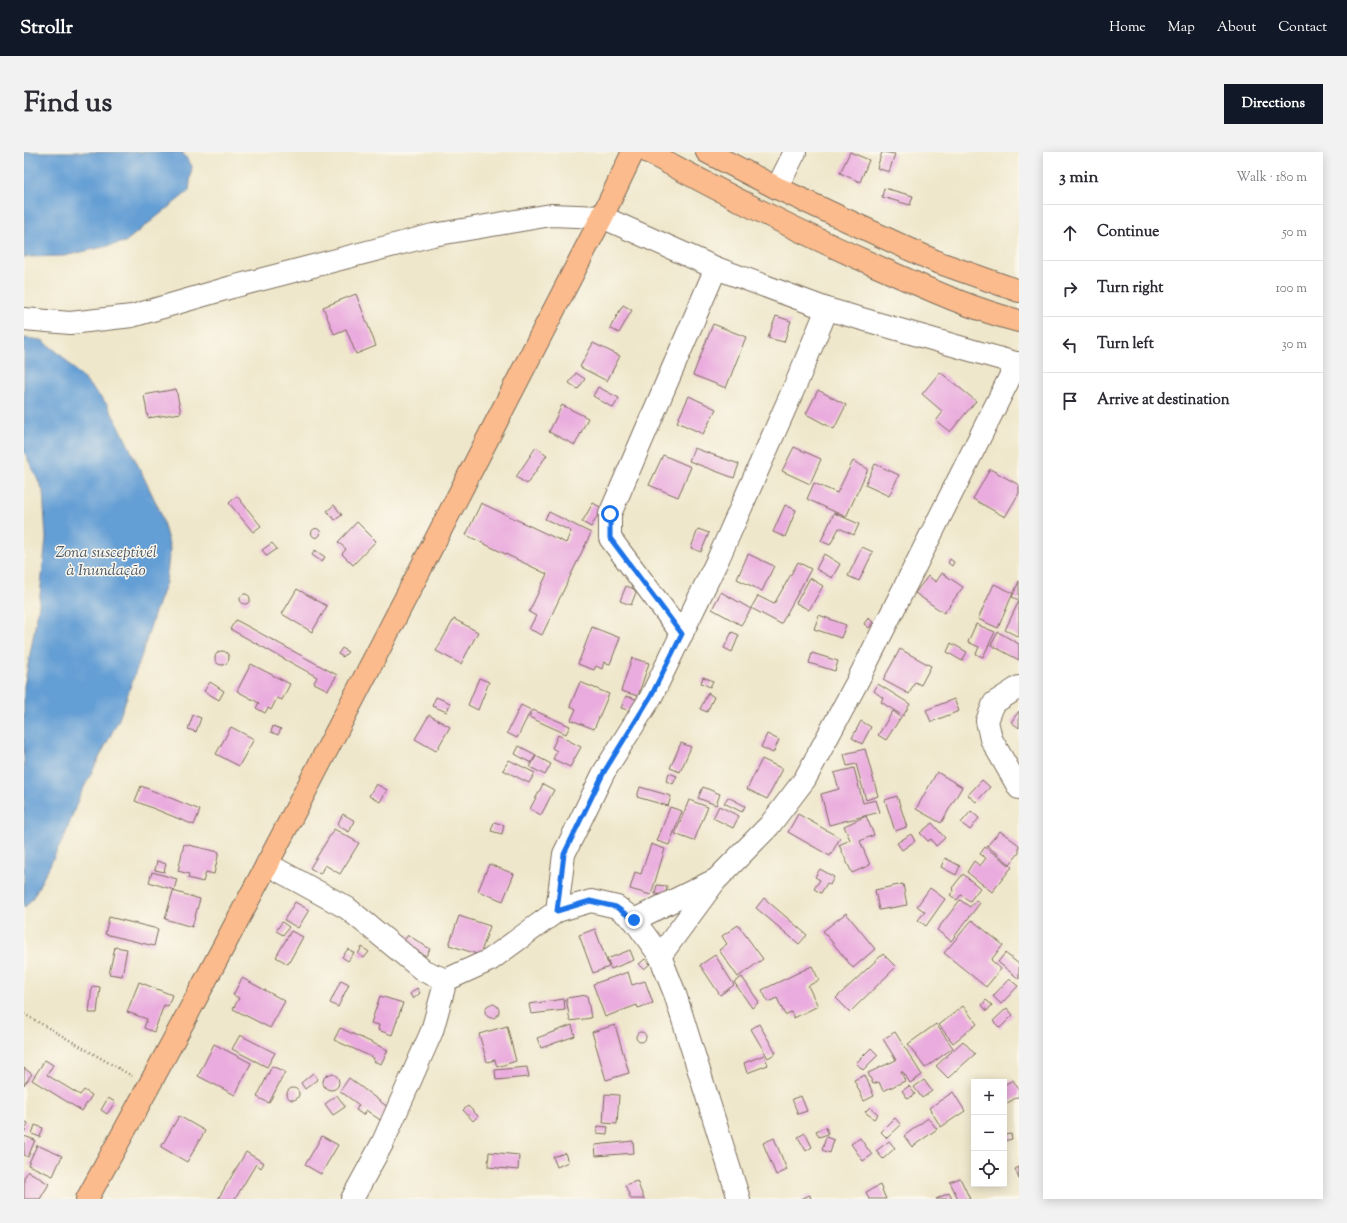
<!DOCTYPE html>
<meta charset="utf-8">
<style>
:root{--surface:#fff;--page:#f2f2f3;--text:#2b2b33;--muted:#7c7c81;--line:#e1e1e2;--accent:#111827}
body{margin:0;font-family:"Sorts Mill Goudy",serif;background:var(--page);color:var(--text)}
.controls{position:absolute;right:12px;bottom:12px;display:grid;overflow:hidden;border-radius:0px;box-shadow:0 2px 10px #0003}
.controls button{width:36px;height:36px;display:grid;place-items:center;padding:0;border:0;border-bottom:1px solid var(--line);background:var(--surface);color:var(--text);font:20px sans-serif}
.stop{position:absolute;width:12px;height:12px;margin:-9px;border:3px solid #1a73e8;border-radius:50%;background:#fff}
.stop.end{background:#1a73e8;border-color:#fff;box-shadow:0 1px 4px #0008}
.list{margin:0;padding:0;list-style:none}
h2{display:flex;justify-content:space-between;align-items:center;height:52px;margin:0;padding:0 16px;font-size:17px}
h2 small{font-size:13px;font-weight:400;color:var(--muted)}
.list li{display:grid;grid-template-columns:26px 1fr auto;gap:12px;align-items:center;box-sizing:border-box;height:56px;padding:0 16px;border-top:1px solid var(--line)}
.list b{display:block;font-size:15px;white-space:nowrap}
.list em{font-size:13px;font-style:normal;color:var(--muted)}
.icon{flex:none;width:22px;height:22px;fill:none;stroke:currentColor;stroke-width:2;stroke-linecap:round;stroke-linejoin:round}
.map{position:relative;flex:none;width:995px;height:1047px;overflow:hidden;border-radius:0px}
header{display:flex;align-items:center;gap:24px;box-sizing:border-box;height:56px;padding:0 20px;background:var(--accent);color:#fff}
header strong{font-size:19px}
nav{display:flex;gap:22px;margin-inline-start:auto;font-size:14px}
.intro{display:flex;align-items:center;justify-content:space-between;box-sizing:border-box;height:96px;padding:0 24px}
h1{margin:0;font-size:28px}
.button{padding:10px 18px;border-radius:0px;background:var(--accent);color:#fff;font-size:14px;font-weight:700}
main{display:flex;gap:24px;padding:0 24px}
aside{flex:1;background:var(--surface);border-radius:0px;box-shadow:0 2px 10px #0003}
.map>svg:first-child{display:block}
.water{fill:#649ed4;stroke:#506479}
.building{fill:#eaacde}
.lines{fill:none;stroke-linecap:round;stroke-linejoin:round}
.minor-casing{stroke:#7a6c5b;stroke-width:24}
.major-casing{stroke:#7a6c5b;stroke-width:24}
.path{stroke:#7a6c5b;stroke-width:2.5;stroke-dasharray:1 3;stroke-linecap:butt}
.minor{stroke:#fff;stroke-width:22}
.major{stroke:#fbbb8c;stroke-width:22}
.route{stroke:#1a73e8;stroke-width:5}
.labels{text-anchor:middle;stroke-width:3;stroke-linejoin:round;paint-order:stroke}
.water-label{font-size:16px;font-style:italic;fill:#4b5867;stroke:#fbf7ec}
</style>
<header>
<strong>Strollr</strong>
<nav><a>Home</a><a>Map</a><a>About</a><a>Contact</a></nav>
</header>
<div class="intro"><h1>Find us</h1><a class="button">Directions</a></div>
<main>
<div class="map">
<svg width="995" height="1047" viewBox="0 0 995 1047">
<rect width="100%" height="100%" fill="#fbf7ec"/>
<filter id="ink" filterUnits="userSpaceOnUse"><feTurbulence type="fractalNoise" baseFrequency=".025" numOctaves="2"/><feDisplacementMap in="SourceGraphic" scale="8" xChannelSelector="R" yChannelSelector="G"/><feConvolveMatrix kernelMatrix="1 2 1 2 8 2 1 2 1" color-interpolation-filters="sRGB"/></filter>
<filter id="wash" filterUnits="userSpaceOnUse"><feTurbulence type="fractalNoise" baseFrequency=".012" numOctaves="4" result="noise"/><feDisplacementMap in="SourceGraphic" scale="16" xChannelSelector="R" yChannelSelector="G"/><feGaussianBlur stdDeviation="0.9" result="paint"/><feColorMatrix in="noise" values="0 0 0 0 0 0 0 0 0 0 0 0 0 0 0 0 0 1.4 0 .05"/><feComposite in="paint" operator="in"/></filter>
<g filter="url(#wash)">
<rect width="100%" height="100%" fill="#efe7cb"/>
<g class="water">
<polygon points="0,0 158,0 168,14 165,39 101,90 40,104 0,105"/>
<polygon points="0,186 18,188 37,203 82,251 96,276 136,359 146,396 142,430 131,460 117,505 95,567 55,645 41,683 26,713 8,747 0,756 0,535 15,453 22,386 19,339 0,299"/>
</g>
<g id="blocks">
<g class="building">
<polygon points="826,0 845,8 836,30 816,21"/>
<polygon points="858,0 871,2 865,20 853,16"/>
<polygon points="860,36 889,44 886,53 858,45"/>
<polygon points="332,142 352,194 332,202 322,177 310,182 299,155"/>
<polygon points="599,153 608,158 595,181 586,176"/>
<polygon points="752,164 767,169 760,190 744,186"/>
<polygon points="689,172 722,185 702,236 669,223"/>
<polygon points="569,191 596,204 583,229 556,215"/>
<polygon points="916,220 952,249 926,280 912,269 919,260 898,242"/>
<polygon points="552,221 561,227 554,237 545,231"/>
<polygon points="574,235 595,246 589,256 569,244"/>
<polygon points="152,237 157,261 124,266 120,243"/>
<polygon points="794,238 822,253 810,277 782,262"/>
<polygon points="665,244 692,257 679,282 653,270"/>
<polygon points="538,253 564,266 551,293 525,280"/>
<polygon points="512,295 523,303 503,332 492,325"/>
<polygon points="770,295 797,307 786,332 758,319"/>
<polygon points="670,296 715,312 710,326 665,309"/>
<polygon points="639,303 667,315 654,345 625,333"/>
<polygon points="829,309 844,317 822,365 783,347 790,331 813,341"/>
<polygon points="851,312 875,323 865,344 841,333"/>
<polygon points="966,317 995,333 995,341 981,365 949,347"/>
<polygon points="213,344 237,374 229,380 205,351"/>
<polygon points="457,351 542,391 547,379 521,367 525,360 567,381 518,483 505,477 512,464 505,460 523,422 442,383"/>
<polygon points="569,351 578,356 567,375 558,370"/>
<polygon points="310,353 318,363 311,368 303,359"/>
<polygon points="761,353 772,358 761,385 749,380"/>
<polygon points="810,361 835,372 830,383 815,376 806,393 797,389"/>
<polygon points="333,370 352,389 329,413 318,402 322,397 314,390"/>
<circle cx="292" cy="381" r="4.5"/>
<polygon points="674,377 685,381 677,400 667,396"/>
<polygon points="248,391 253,397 243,404 238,398"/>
<polygon points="838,395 849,400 835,429 824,424"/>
<polygon points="291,398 301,405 298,410 288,403"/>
<polygon points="724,402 750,414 738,439 713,427"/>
<polygon points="800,402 816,412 808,426 792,417"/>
<polygon points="926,407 930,410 928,414 924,411"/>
<polygon points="774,410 787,417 757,472 727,456 734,444 750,452"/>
<polygon points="918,421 939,435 920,461 891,441 904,424 912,430"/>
<polygon points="786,426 799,434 785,458 772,451"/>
<polygon points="995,429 995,448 988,445"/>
<polygon points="970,432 989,441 974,476 954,467"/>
<polygon points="602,434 613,438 607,453 596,449"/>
<polygon points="273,437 303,454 288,480 258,462"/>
<polygon points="697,440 727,457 717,473 688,457"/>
<circle cx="221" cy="447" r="5"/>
<polygon points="995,449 995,485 981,478"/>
<polygon points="795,463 822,473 817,486 790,477"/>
<polygon points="844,466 849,470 845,476 840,472"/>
<polygon points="430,467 454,480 437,512 412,499"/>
<polygon points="212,468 313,523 304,538 290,531 293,525 206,477"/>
<polygon points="952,472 971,480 959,505 952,502 955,495 944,490"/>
<polygon points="568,475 596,486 586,512 580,510 578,517 572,514 570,518 554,512"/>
<polygon points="708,480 715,483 708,500 700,496"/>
<polygon points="974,480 995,492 995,508 967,493"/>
<polygon points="927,491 943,500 938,509 923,500"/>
<polygon points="318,496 324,500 319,505 314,502"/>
<polygon points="876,497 907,514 897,533 891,530 885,542 859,528"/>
<circle cx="198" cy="506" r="7"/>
<polygon points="788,501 814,509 811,519 785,511"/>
<polygon points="608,506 625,511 614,544 597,539"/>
<polygon points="227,512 266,532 258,548 253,546 247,558 244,556 241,561 232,556 235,551 213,539"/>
<polygon points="679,525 689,529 686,535 677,531"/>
<polygon points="455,526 465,530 454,558 444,553"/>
<polygon points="186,530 200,539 195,548 180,539"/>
<polygon points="556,530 585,542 570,577 547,568 552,557 546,554"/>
<polygon points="854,532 886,552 879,564 857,550 859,546 850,539"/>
<polygon points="684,541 690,545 683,560 676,557"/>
<polygon points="602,544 612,547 607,559 597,556"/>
<polygon points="412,545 426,551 423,560 408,554"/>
<polygon points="930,547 935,559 907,570 902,558"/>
<polygon points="497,553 507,558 493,586 483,581"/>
<polygon points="509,558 546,574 542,582 505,565"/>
<polygon points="869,559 877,565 862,588 854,583"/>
<polygon points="995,559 995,576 987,570"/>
<polygon points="169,563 177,566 172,580 164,577"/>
<polygon points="405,563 426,575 412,599 391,587"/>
<polygon points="837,569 847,575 838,592 828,586"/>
<polygon points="249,574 257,577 254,583 247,580"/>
<polygon points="207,575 230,587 215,614 192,602"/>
<polygon points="743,582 755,588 749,601 737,595"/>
<polygon points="534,583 557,595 546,615 529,607 533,599 528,596"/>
<polygon points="657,591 667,595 656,620 646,616"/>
<polygon points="495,594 512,603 507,611 491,602"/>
<polygon points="841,597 854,644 842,648 832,612 823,614 820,602"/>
<polygon points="512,604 527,612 521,623 506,615"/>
<polygon points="738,607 759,617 743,647 723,637"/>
<polygon points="485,608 511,621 505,631 479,618"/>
<polygon points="830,616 839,651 852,648 856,660 805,673 797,642 815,637 810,621"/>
<polygon points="913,620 938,635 917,671 892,657"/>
<polygon points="645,621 653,624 649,632 642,629"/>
<polygon points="958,628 966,635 952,650 944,643"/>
<polygon points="352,632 363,638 356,650 345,644"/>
<polygon points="519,632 530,638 517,663 506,657"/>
<polygon points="117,634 176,658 170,673 111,649"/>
<polygon points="616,635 647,644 644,654 613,645"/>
<polygon points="679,635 696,642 692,653 674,646"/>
<polygon points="873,644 883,675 871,679 861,648"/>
<polygon points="704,645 721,654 718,660 700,651"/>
<polygon points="665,648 684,655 670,689 651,682"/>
<polygon points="695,654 715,664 709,676 689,666"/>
<polygon points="646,655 658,659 645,693 633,689"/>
<polygon points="947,659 955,666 946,678 937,671"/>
<polygon points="319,662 331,669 325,680 313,673"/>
<polygon points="774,662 816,686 806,704 764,680"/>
<polygon points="842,664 850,683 836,689 846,713 828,721 815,693 826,688 820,674"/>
<polygon points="470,670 480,673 478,682 467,679"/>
<polygon points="908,671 921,686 912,694 907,687 904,689 896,681"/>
<polygon points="310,677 335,691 316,722 301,713 296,722 286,716"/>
<polygon points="976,679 995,693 995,701 986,712 963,694"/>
<polygon points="887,682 891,689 878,698 873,691"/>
<polygon points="160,692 195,700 190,722 182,720 179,730 164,726 165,722 154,719"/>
<polygon points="627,692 641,697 627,743 606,737 611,720 617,722"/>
<polygon points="961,695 988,715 968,740 943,720 950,709 956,714 962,706 956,702"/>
<polygon points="921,706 936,714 932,723 917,715"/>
<polygon points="133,709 142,712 140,720 131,718"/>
<polygon points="465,712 490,722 479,749 454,739"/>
<polygon points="796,717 810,725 806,733 803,731 797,741 790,737 796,728 791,725"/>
<polygon points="128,720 153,727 150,738 125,730"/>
<polygon points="939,722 956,736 946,749 937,743 933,748 926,743 930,738 928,736"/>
<polygon points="879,732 883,753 855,758 851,738"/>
<polygon points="633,733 643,734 642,743 631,742"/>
<polygon points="906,736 921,747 902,774 894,768 901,760 893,754"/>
<polygon points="149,739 176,747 168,775 141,767"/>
<polygon points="740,746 783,783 775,792 732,756"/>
<polygon points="936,748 946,755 952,748 956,751 927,789 913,778"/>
<polygon points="271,750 285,758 274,776 260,768"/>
<polygon points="822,761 851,797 829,816 799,779"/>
<polygon points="435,764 466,774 456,803 425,793"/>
<polygon points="85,765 134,777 130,794 81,782"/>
<polygon points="948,768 979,793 967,808 977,817 962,835 920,801"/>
<polygon points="258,770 265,775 259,783 252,779"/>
<polygon points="714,773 739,807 714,825 695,798 703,792 698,784"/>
<polygon points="571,777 585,815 569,821 555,783"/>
<polygon points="267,779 279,785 264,812 252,805"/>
<polygon points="384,783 406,797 402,804 379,790"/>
<polygon points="91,795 103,797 98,824 85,822"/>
<polygon points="338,795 345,800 340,806 334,802"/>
<polygon points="324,797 330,801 324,809 318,805"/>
<polygon points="606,798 610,808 587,817 583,807"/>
<polygon points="981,801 995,812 995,827 974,810"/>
<polygon points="859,802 872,815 826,860 812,846"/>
<polygon points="691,803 710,833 696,843 676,813"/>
<polygon points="621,807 626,812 620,817 615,812"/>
<polygon points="788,814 795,828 784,834 794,854 770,866 767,860 761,863 753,846 744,850 738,838"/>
<polygon points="604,820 608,833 621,829 629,851 614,856 613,853 581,865 569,832"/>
<polygon points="718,825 735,850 728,856 710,830"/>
<polygon points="218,826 261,849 246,876 209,857 215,846 209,843"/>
<polygon points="985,827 994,834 977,852 969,844"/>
<polygon points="317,828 325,832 314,855 306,851"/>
<polygon points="115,830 148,843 144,854 140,853 130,880 120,876 123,867 103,860"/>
<polygon points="68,834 76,835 73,861 65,861"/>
<polygon points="393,836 396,841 389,847 386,842"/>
<polygon points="563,843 567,866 546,869 542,846"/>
<polygon points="356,844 379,851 368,883 354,878 355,873 347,871"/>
<polygon points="540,847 541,858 507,862 505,852"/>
<polygon points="962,848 968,853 963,859 958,853"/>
<circle cx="468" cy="859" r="7"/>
<polygon points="939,854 953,872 929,891 915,873"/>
<polygon points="983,856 989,863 976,876 969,869"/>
<polygon points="735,872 752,901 744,906 727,877"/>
<polygon points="912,872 929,896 901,916 884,892"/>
<polygon points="548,873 551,884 517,896 513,886"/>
<polygon points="591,873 605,921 582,928 568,880"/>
<polygon points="483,874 492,909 473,915 471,908 463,910 455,882"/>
<polygon points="316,876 364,898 357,912 349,909 350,906 310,888"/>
<polygon points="871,880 898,923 886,931 879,920 877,920 881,929 859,939 855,930 849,932 844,921 872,908 859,887"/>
<circle cx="617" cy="885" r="5"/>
<polygon points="216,883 251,901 243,915 208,897"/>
<polygon points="939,889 951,902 924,926 912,914"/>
<polygon points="190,892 227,911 211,943 174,924"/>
<polygon points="847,896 854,903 839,918 832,911"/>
<polygon points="740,903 744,913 723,921 720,911"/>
<polygon points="21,908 29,913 23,923 56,943 60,938 68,943 58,959 8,928"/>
<polygon points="248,914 261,920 245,951 233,945"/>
<polygon points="503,915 505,925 472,928 471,918"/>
<polygon points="0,916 8,922 0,933"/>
<polygon points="289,921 294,927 281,937 277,931"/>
<circle cx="307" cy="930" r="8"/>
<polygon points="841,923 850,944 840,949 830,928"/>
<polygon points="325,926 365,956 356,968 342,958 339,963 332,958 335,953 316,939"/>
<polygon points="900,928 908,939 898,946 890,935"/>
<polygon points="989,928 995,938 995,944 980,953 980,933"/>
<polygon points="885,934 891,942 884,947 878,939"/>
<circle cx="269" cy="942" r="6"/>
<polygon points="929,940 941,959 917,975 905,956"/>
<polygon points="581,942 595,943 593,972 579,971"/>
<polygon points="313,943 321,955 309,963 301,952"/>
<polygon points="777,944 783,959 774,962 768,947"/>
<polygon points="84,946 91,950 83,962 77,958"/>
<polygon points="444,954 454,964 449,969 439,958"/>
<polygon points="846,955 854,962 850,967 841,960"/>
<polygon points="155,964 181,979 163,1010 137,995"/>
<polygon points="871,966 877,973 863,986 857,980"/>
<polygon points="904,966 913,977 888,995 880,984"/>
<polygon points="0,969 4,971 0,981"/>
<polygon points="11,973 19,976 16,985 8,982"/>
<polygon points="574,974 584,975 583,982 573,981"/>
<polygon points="802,975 804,982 795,985 792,979"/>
<polygon points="781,981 788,995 782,999 774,985"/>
<polygon points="987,982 988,987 980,989 980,983"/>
<polygon points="0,984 11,988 4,1005 0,1003"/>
<polygon points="298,984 314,993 297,1022 281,1013"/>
<polygon points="802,985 810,988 806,1001 798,998"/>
<polygon points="750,986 763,1018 752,1023 739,991"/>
<polygon points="836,986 848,1003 839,1009 827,992"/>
<polygon points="609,989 610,1001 572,1004 571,993"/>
<polygon points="865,989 871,996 859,1007 852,999"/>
<polygon points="13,993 38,1004 29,1024 4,1013"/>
<polygon points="222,1000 240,1011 237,1016 232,1012 211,1047 194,1047"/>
<polygon points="465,1000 495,1003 494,1018 464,1015"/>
<polygon points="541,1001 544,1010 533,1015 529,1005"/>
<polygon points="995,1015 995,1027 991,1017"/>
<polygon points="4,1019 25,1032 16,1047 0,1047 0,1026"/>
<polygon points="936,1026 946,1047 934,1047 926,1030"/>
<polygon points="613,1029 620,1047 607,1047 601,1033"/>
<polygon points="856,1033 862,1047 845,1047 842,1040"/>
<polygon points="925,1041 928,1047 912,1047"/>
<polygon points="786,1043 787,1047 776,1047"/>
</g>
</g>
</g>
<g filter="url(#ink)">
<use href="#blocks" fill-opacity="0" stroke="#7a6c5b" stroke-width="1"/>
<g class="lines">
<defs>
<g id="minor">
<polyline points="753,36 771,0"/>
<polyline points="0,167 46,171 108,164 208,135 409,83 527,63 578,65 692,116 803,157 995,212"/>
<polyline points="658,482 586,386 586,362 692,116"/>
<polyline points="995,535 970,551 963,569 967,587 995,636"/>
<polyline points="243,712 323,756 400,819 422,828 466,808 533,759 567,749 593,755 610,768 636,804 651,842 715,1047"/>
<polyline points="533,759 540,702 580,620 627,545 695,405 774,227 803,157"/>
<polyline points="610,768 689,729"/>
<polyline points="636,804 692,728 745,674 781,627 832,532 993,211"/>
<polyline points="328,1047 359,990 408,879 422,828"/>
</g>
<g id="major">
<path d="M624 0C701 42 779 82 859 117 904 137 948 157 995 169"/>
<polyline points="683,0 753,36 913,110 995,139"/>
<path d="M63 1047C242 723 408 393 578 65L609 0"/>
</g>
</defs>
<use href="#minor" class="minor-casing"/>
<use href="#major" class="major-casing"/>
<polyline class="path" points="0,862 108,924"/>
<use href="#minor" class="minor"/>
<use href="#major" class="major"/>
</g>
</g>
<g class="lines" filter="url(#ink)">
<polyline class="route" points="586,362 586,386 658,482 627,544 580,620 540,702 533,759 566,749 592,755 610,768"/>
</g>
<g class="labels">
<g class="water-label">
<text x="82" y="405">Zona susceptivél<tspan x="82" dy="18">à Inundação</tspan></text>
</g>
</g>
</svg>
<div class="controls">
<button>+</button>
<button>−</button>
<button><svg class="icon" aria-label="locate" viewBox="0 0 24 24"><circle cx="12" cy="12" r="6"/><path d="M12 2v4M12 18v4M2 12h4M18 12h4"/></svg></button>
</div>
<div class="stop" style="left:586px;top:362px"></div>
<div class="stop end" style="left:610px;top:768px"></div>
</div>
<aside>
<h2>3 min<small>Walk · 180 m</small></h2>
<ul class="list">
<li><svg class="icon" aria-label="ahead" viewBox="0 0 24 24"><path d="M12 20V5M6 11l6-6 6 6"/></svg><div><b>Continue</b></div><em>50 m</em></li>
<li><svg class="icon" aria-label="right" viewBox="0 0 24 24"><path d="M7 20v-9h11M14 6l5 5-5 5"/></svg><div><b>Turn right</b></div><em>100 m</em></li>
<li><svg class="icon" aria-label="left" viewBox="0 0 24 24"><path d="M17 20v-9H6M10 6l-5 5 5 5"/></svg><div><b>Turn left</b></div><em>30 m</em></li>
<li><svg class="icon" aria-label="arrive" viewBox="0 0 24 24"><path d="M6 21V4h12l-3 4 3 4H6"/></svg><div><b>Arrive at destination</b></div></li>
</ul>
</aside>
</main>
